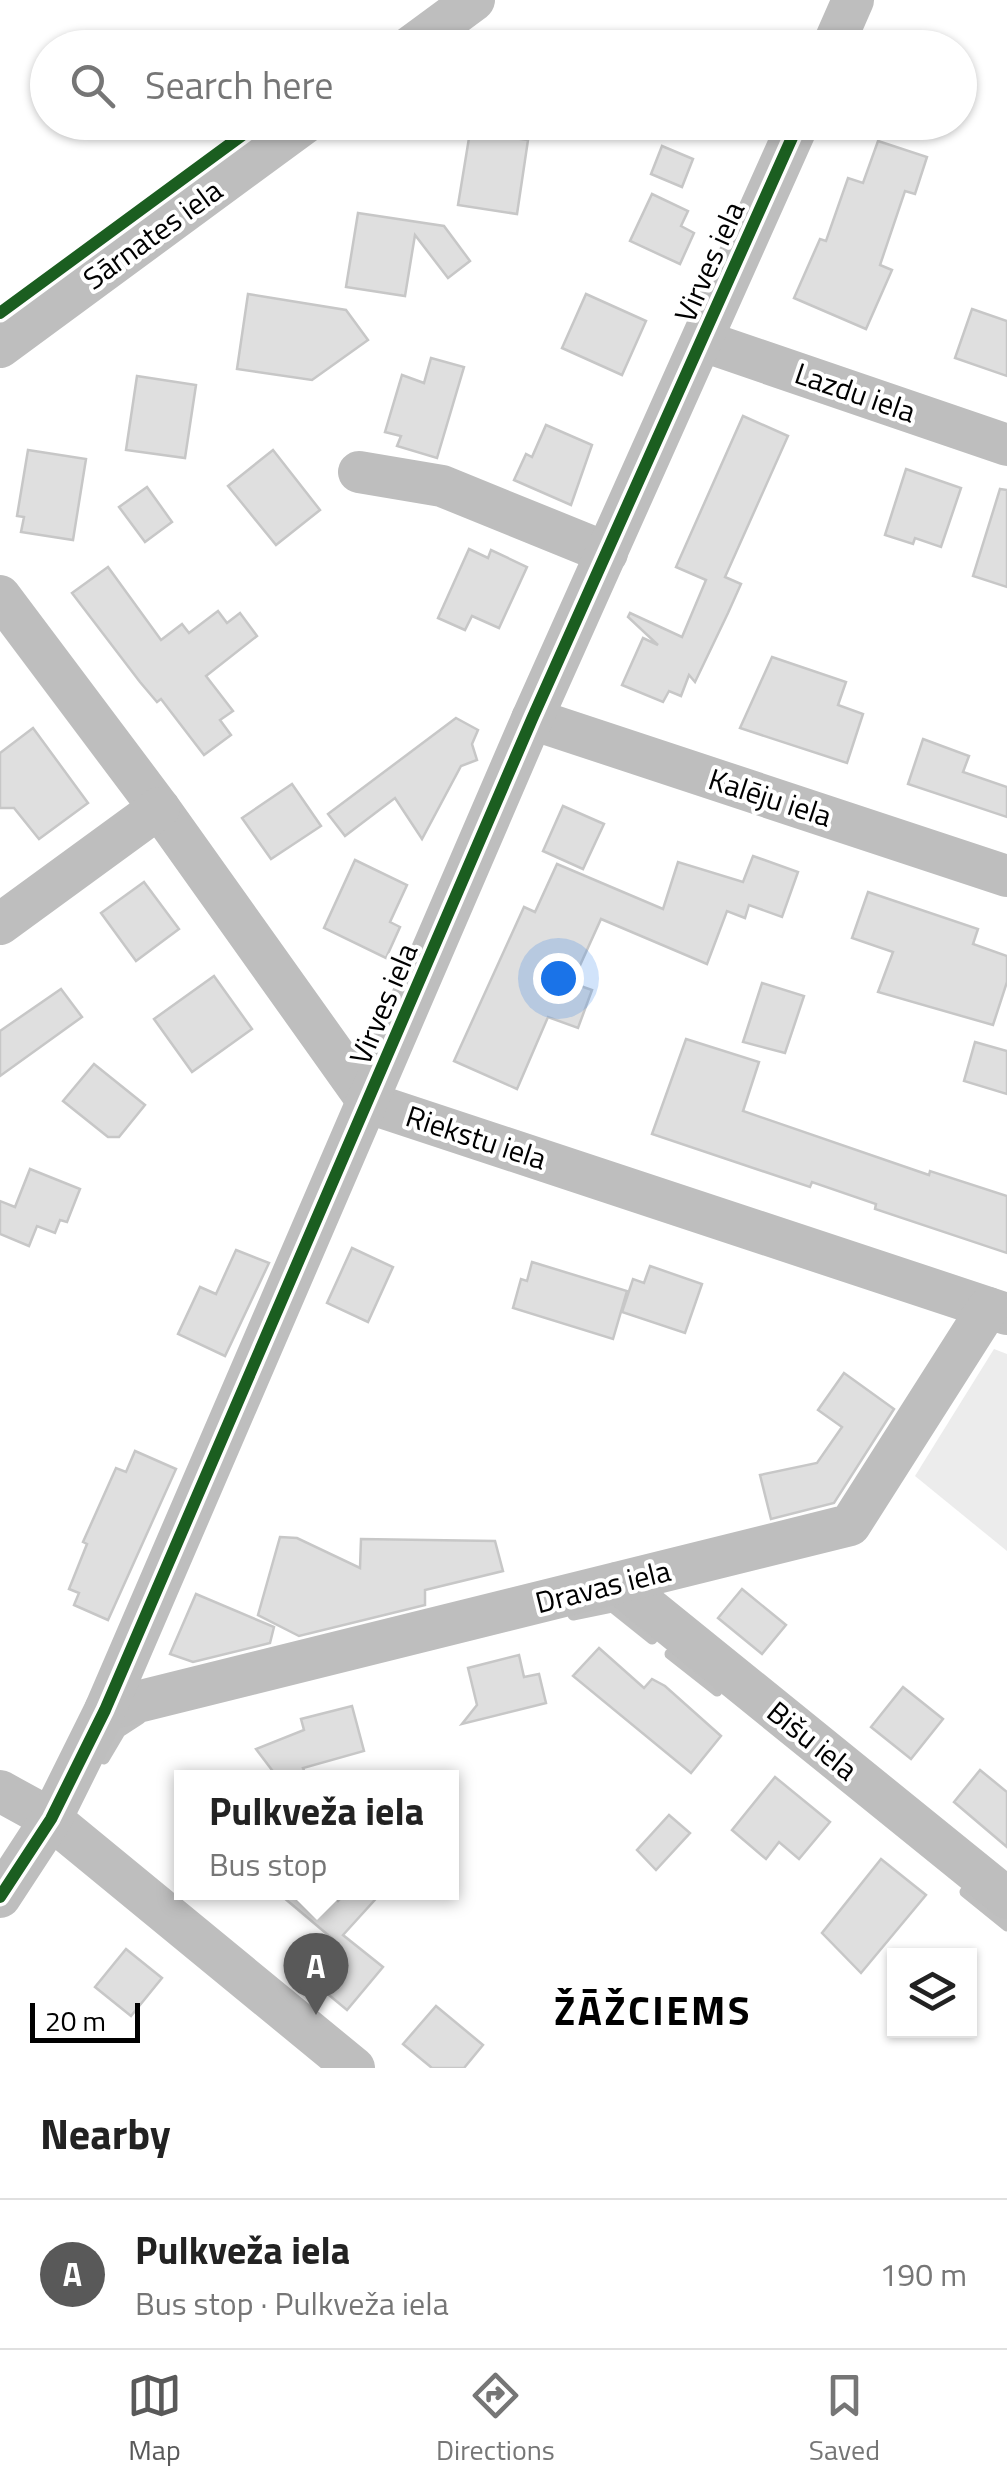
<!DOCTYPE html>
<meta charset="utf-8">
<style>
:root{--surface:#fff;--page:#f2f2f2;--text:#222;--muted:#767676;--line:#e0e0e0;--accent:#595959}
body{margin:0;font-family:"Titillium Web",sans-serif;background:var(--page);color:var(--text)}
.controls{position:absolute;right:30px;bottom:30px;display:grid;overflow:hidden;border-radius:0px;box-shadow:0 2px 8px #0004}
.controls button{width:90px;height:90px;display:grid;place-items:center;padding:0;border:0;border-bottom:2px solid var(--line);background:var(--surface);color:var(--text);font:50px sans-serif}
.scale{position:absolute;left:30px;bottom:25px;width:110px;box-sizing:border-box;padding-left:10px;border:5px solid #000;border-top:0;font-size:28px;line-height:35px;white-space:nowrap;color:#000;-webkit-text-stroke:8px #fff;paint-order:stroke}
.you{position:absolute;left:558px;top:978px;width:35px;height:35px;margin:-25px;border:8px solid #fff;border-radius:50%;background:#1a73e8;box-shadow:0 0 0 15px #1a73e833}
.badge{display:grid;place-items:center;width:65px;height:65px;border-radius:50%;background:var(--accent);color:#fff;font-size:32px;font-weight:700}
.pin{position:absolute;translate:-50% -82px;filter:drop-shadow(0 2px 5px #0008)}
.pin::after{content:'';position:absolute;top:52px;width:35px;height:30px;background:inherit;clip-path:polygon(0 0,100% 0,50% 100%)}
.popup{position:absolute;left:174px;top:1770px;width:285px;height:130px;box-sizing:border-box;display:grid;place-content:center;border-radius:0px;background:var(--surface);filter:drop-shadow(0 2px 8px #0005);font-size:32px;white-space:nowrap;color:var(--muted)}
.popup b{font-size:38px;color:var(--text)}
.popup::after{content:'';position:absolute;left:50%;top:100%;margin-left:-20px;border:20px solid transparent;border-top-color:var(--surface)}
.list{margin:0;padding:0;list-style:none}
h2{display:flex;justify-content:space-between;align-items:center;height:130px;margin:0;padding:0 40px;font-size:42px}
h2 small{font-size:32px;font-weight:400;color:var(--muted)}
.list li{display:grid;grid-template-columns:65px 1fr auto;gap:30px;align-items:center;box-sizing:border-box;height:150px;padding:0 40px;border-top:2px solid var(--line)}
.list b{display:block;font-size:38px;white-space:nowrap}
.list p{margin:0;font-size:32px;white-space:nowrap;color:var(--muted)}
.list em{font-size:32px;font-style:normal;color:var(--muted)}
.icon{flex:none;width:55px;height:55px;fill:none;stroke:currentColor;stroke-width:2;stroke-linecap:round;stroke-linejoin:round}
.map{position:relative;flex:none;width:1007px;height:2068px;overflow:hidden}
.search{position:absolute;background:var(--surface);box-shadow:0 2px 8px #0004;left:30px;right:30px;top:30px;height:110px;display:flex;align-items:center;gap:25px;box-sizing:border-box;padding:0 35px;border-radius:55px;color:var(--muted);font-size:38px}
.sheet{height:280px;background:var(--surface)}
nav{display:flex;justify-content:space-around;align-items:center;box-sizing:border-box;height:140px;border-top:2px solid var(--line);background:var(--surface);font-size:28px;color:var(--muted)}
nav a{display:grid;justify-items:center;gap:5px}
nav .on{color:var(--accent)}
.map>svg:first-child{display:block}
.green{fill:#ececec}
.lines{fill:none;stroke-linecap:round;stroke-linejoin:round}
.stream{stroke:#bfbfbf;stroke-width:11}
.building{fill:#dfdfdf;stroke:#c7c7c7;stroke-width:2.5}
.minor{stroke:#bebebe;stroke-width:42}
.cycleway-casing{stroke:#fff;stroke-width:19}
.cycleway{stroke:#1b5e20;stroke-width:12}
.labels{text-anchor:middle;stroke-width:8;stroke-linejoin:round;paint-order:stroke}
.street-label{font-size:30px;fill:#000;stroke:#fff}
.district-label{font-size:40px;font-weight:bold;letter-spacing:2.5px;fill:#000;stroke:#fff}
</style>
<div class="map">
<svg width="1007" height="2068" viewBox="0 0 1007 2068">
<rect width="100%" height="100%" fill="#fff"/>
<polygon class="green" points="994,1349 1007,1354 1007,1551 915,1476"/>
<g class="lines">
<g class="stream">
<polyline points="573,1615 612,1607 652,1639"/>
<polyline points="670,1654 717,1691"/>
<polyline points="104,1759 120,1732 140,1719"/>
<polyline points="965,1892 1007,1926"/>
</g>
</g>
<g class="building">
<polygon points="470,132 528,140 517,214 458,205"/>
<polygon points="878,141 927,157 915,194 905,191 880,265 892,270 866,329 794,298 820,239 826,241 848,178 863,183"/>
<polygon points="662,146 693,159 682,187 651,174"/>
<polygon points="652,194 688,211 681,226 694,233 680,264 630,241"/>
<polygon points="358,213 444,226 470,261 448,278 415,235 405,296 346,287"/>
<polygon points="248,294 346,310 368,340 312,380 237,369"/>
<polygon points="586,294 646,321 622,375 562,348"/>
<polygon points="972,309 1007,321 1007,376 955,358"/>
<polygon points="431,358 464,367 437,458 397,446 401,436 385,432 402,375 424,383"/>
<polygon points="137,376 196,385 185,458 126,450"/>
<polygon points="743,416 788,436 725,577 741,584 728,613 695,682 689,675 681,696 669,691 663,702 622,685 643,638 658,645 628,617 630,613 682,637 706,580 676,567"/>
<polygon points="546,425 592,445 571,505 514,480 526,454 532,457"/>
<polygon points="28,450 86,459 73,540 21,532 24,517 17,516"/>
<polygon points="273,450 320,510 276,545 228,486"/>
<polygon points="906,469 961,488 941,547 915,538 913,544 885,535"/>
<polygon points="147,487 172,522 145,542 119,507"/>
<polygon points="1000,489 1007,490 1007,587 973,576"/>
<polygon points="469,549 488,558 491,550 527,567 499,628 472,616 465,630 438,618"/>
<polygon points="108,567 161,640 182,624 189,633 218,611 227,623 240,613 257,636 206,676 233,711 220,720 231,735 204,755 161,699 157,702 140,682 72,593"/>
<polygon points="772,657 846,682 838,705 863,714 847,763 740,728"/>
<polygon points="456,718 478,730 472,744 477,760 461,766 422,839 395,798 345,836 328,814"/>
<polygon points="33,728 88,803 39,839 14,808 0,808 0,753"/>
<polygon points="923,739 969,756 963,772 1007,787 1007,817 908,784"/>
<polygon points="292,784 321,826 271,859 242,818"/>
<polygon points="563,806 604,824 583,869 543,851"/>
<polygon points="753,856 798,872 782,917 749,905 745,918 727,911 707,964 601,919 572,983 592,990 578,1028 548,1017 517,1089 454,1061 524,907 535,912 557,864 663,909 678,862 743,882"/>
<polygon points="355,860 407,885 390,922 400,927 386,958 324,928"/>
<polygon points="144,882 179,929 136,961 101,913"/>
<polygon points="868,892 978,929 973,944 1007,956 1007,982 993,1025 878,992 893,952 852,938"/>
<polygon points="214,976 252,1029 192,1072 154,1019"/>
<polygon points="762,983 804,996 785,1053 743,1042"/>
<polygon points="61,989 82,1017 0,1076 0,1031"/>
<polygon points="686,1039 759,1062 743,1111 929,1175 930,1171 1007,1196 1007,1253 875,1209 876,1204 812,1182 810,1187 652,1134"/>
<polygon points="975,1042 1007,1051 1007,1094 964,1081"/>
<polygon points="94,1064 145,1105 119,1137 108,1137 63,1101"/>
<polygon points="30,1169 80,1189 67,1222 60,1220 55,1233 37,1226 29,1246 0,1234 0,1201 15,1207"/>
<polygon points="352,1248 393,1267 368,1322 327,1303"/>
<polygon points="236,1250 269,1263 225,1356 178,1334 200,1287 216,1294"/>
<polygon points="532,1262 627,1291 613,1339 513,1308 521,1279 527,1281"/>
<polygon points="650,1266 702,1284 685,1333 622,1312 633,1279 644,1283"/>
<polygon points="844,1373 894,1409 834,1503 771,1519 760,1475 817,1463 842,1427 818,1410"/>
<polygon points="135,1451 176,1469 108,1620 74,1605 79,1593 69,1589 87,1544 83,1542 116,1468 126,1472"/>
<polygon points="280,1537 297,1538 360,1568 361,1539 495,1541 503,1571 425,1590 425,1605 299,1636 258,1615"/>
<polygon points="742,1589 786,1625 762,1654 718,1618"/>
<polygon points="196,1594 274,1627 270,1643 193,1662 170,1654"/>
<polygon points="599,1648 644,1688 652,1679 665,1686 721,1736 691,1773 573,1676"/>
<polygon points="519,1655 524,1677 539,1674 546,1703 462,1724 477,1705 468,1668"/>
<polygon points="903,1687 943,1719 911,1759 871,1727"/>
<polygon points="352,1706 364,1751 303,1768 307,1778 278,1778 256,1749 304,1730 301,1719"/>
<polygon points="980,1770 1007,1792 1007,1847 954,1802"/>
<polygon points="775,1777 830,1822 799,1859 779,1842 766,1859 732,1830"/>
<polygon points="669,1815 690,1833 656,1870 637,1850"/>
<polygon points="881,1859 926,1895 861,1973 822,1933"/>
<polygon points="277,1892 330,1892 338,1901 347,1892 382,1892 343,1935 383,1967 347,2010 305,1975 334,1940"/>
<polygon points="126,1949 162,1978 131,2016 95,1987"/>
<polygon points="436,2006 483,2045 464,2068 432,2068 403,2044"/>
</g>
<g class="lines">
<g class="minor">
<polyline points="409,48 474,0"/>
<polyline points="832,48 853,0"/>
<polyline points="703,341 1007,445"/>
<polyline points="0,347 306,122"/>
<polyline points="359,472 442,486 607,553"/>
<polyline points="0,596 159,808 369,1103 1007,1314"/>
<polyline points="532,719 1007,876"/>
<polyline points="0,924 159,808"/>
<polyline points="618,1583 1007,1898"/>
<polyline points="105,1710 850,1525 988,1308"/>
<polyline points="0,1791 51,1819 354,2068"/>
<polyline points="0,1897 51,1819 105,1710 532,719 799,122"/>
</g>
<defs>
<g id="cycleway">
<polyline points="0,313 260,122"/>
<polyline points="0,1897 51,1819 105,1710 532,719 799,122"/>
</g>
</defs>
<use href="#cycleway" class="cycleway-casing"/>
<use href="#cycleway" class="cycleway"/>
</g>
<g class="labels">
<g class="street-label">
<text transform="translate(153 235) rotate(-36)" y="10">Sārnates iela</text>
<text transform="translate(710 262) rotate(-66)" y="10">Virves iela</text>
<text transform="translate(855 393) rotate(19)" y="10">Lazdu iela</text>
<text transform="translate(770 798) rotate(18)" y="10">Kalēju iela</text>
<text transform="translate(384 1004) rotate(-67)" y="10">Virves iela</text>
<text transform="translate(476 1138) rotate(18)" y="10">Riekstu iela</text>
<text transform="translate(603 1587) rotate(-14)" y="10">Dravas iela</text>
<text transform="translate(812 1741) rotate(39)" y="10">Bišu iela</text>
</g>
<g class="district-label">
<text x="653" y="2025">ŽĀŽCIEMS</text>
</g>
</g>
</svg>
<div class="controls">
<button><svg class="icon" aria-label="layers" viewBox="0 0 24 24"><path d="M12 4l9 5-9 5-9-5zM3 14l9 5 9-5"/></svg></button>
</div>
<div class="scale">20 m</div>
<div class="you"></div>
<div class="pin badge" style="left:316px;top:2015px">A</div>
<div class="popup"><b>Pulkveža iela</b>Bus stop</div>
<div class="search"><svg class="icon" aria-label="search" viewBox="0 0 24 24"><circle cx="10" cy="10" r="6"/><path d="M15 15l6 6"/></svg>Search here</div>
</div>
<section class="sheet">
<h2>Nearby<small></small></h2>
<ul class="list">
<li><span class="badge">A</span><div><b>Pulkveža iela</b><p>Bus stop · Pulkveža iela</p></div><em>190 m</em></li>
</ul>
</section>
<nav>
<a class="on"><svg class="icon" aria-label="map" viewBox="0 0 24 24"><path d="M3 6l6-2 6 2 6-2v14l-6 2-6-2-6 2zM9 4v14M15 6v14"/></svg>Map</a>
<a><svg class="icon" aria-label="directions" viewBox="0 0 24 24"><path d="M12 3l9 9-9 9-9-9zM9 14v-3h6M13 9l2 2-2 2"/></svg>Directions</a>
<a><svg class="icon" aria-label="saved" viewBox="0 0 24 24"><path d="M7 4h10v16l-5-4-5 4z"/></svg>Saved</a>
</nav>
